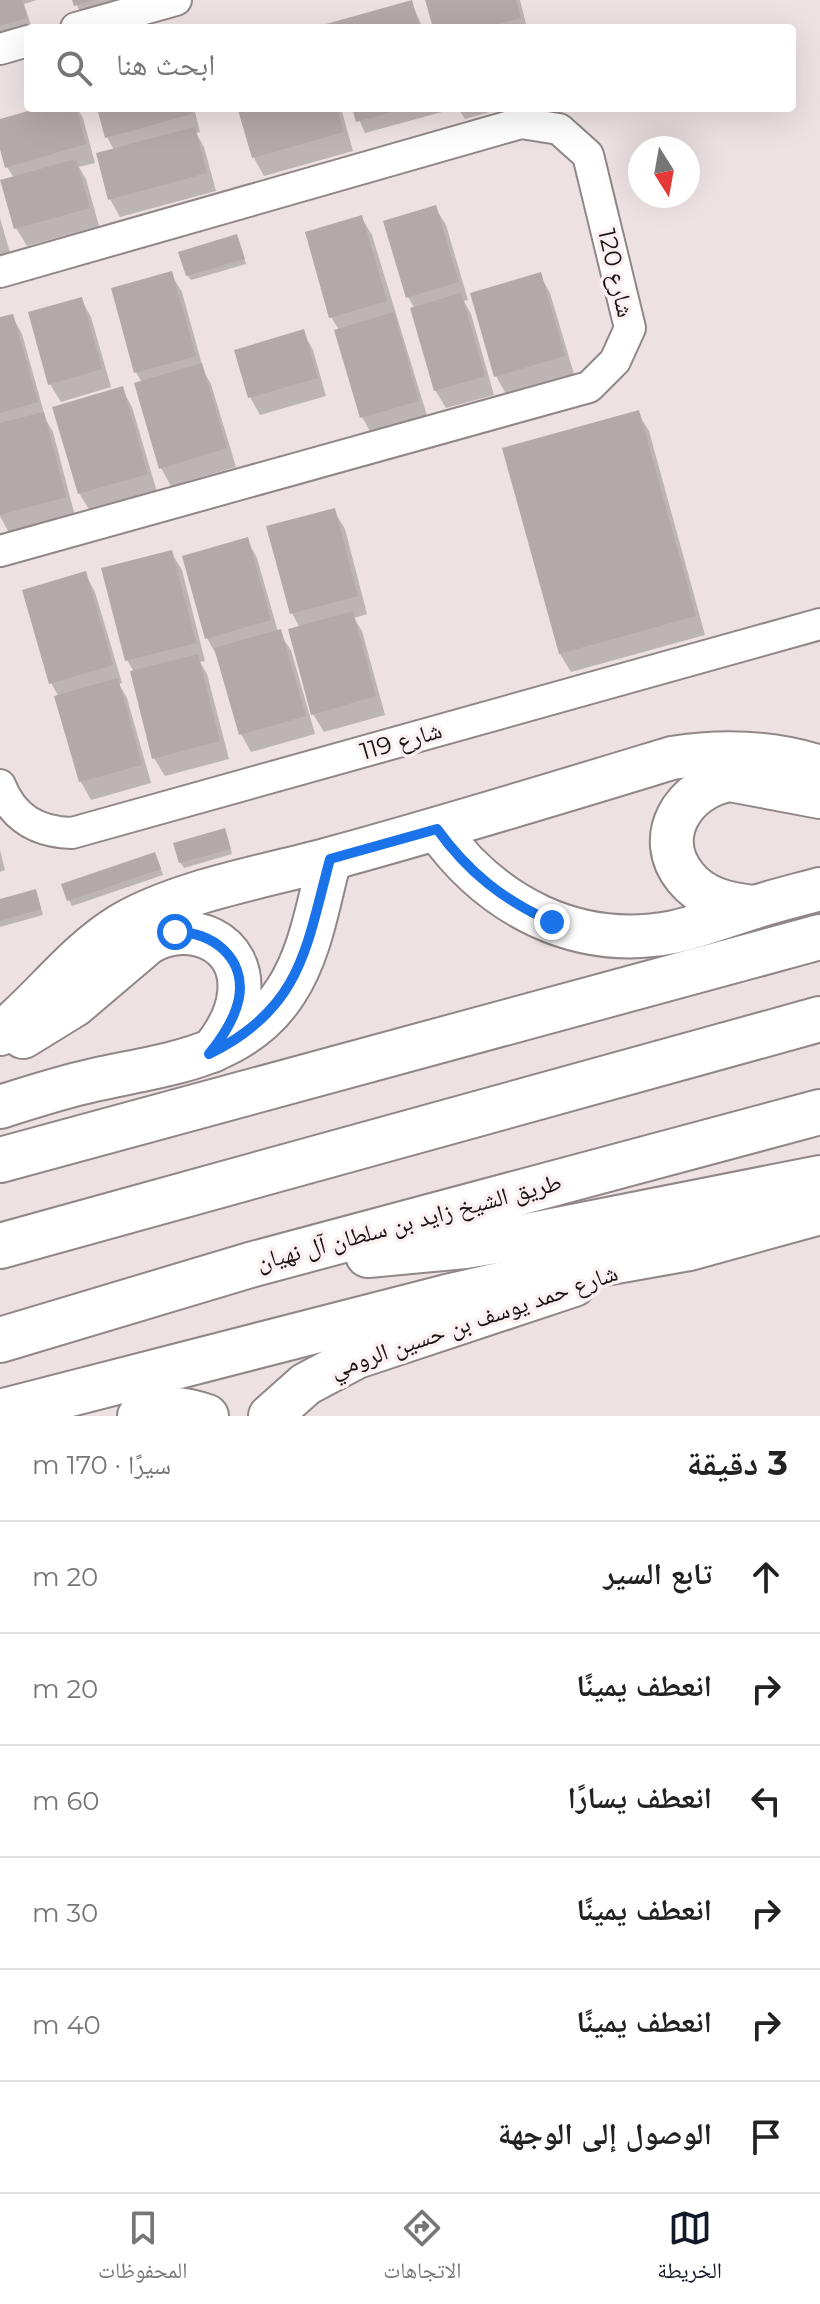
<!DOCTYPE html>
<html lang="ar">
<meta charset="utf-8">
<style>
:root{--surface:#fff;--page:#f6f6f6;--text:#222;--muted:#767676;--line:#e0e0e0;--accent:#111827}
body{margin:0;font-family:Montserrat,"Noto Naskh Arabic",sans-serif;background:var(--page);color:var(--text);direction:rtl}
.compass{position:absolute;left:628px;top:136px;width:72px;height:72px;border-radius:50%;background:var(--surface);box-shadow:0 8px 32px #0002;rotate:169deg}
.stop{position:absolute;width:24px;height:24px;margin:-18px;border:6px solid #1a73e8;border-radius:50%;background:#fff}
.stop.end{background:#1a73e8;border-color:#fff;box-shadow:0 2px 8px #0008}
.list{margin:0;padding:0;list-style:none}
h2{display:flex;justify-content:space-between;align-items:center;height:104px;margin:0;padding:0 32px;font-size:34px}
h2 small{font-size:26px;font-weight:400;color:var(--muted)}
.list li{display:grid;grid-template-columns:52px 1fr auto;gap:24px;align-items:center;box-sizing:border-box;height:112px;padding:0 32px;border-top:2px solid var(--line)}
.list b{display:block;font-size:30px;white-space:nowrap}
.list em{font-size:26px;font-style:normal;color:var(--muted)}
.icon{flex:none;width:44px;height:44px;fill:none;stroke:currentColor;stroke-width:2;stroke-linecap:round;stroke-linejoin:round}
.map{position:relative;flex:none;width:820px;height:1416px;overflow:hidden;direction:ltr}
.search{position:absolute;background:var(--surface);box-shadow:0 8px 32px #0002;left:24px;right:24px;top:24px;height:88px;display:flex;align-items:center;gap:20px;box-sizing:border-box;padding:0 28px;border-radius:8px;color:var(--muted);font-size:30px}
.sheet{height:776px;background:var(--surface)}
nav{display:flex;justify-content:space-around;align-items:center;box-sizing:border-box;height:112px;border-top:2px solid var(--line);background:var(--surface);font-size:22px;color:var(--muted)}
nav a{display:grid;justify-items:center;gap:4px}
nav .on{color:var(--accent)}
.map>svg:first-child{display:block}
.shadow{fill:#0003}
.building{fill:#b4a9aa}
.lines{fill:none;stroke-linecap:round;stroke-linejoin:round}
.street-casing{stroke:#918688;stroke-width:34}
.secondary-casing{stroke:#918688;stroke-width:46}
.primary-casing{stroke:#918688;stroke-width:48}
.highway-casing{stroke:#918688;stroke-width:48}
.street{stroke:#fff;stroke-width:30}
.secondary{stroke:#fff;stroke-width:42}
.primary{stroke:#fff;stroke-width:44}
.highway{stroke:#fff;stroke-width:44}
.route{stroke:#1a73e8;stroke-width:10}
.labels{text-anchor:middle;stroke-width:7;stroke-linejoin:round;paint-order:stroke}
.street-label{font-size:24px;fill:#181414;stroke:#fbeff0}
</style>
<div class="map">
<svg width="820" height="1416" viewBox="0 0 820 1416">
<rect width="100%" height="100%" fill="#ede1e3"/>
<g class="shadow">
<polygon points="0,0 37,0 24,4 32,28 0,40"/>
<polygon points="74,0 142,0 83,17"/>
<polygon points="427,0 520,0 527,28 435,28"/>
<polygon points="411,2 423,28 330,28"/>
<polygon points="46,108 77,108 83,118 95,163 79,167 86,179 99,226 27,246 16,228 14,178 7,167 0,142 0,122"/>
<polygon points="99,108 194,108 200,132 196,133 204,147 216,191 120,217 110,199 114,150 107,137"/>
<polygon points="247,108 341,108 353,151 264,176 254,158 241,111"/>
<polygon points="354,108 441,108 442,112 365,133"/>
<polygon points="458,108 504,108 465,119"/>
<polygon points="435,207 446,225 468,300 464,301 471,314 494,395 446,408 435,390 415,309 408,297"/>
<polygon points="361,217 372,235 428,419 372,435 362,417 339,330 331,317"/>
<polygon points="0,218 10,253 0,256"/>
<polygon points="239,242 246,264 191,280 187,275"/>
<polygon points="171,274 182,292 204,372 211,384 236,467 171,486 161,468 142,383 136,372"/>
<polygon points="540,275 550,293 574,374 506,394 496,376"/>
<polygon points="81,299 91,317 111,387 61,402 50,384"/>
<polygon points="12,316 22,334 46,420 53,432 75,516 9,533 0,516 0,319"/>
<polygon points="303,332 313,350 326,396 260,415 250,397"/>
<polygon points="122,389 132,407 157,492 90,511 79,493"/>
<polygon points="638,413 649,431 705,635 571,672 560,654 504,449"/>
<polygon points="334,511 345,529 367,614 354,618 362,631 385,715 324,732 313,714 300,628 292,613"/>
<polygon points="247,540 257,558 278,632 291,650 315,734 251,752 241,734 217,656 207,638"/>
<polygon points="171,552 182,570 205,661 200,662 207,674 229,759 165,776 154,758 134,672 127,660"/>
<polygon points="85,574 95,592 122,683 119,684 127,698 151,783 91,800 81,782 57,697 59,697 51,683"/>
<polygon points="227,836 232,854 184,868 180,862"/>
<polygon points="0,850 5,870 0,872"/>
<polygon points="158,860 163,875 72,906 69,900"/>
<polygon points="38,897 43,915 0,927 0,901"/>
</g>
<g class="building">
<polygon points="0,0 22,0 27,18 0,26"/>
<polygon points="72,0 92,0 92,1 74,6"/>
<polygon points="412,0 420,28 327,28 326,24"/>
<polygon points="425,0 516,0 521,18 483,28 433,28"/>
<polygon points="39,108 76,108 86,144 5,168 0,149 0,119"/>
<polygon points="97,108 190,108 192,114 105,138"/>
<polygon points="244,108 337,108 344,132 252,158 238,110"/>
<polygon points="352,108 403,108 403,109 356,122"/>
<polygon points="195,127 207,173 108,200 96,153"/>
<polygon points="76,159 90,208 14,229 0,180"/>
<polygon points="436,205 459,282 406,298 383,221"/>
<polygon points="362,215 387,301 329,318 305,232"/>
<polygon points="237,234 245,259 186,276 178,252"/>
<polygon points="172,271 196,356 134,373 111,288"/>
<polygon points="541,272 565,356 494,377 470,293"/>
<polygon points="461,293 485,376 434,391 410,308"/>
<polygon points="82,297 102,369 48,385 28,312"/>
<polygon points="394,312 419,401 360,418 334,330"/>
<polygon points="13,314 38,402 0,413 0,317"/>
<polygon points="304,329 318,378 248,398 234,350"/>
<polygon points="202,363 227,448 159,469 134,383"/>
<polygon points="123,386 148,474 78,494 52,407"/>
<polygon points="639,410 696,616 559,654 502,448"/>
<polygon points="44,412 66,497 0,515 0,423"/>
<polygon points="335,508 358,596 290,614 266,526"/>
<polygon points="248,537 271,620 205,639 182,556"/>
<polygon points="172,550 196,643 125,661 101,568"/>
<polygon points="86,571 113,665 49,684 22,590"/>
<polygon points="353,611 376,696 311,715 288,629"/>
<polygon points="281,629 306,716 239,735 214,648"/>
<polygon points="198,654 220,741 152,759 130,671"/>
<polygon points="118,678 142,765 79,782 54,696"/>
<polygon points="225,828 231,849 179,863 173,843"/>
<polygon points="155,852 161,869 67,901 61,884"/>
<polygon points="36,889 41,909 0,921 0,899"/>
</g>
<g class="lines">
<defs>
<g id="street">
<polyline points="76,28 176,0"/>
<polyline points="0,49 28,41"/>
<polyline points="0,272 521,123 559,129 588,155 630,328 615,361 589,387 0,551"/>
<path d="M0 785C13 818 37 832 72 833L820 624"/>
</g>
<g id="secondary">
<path d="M437 829C492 906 577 951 674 932 702 926 728 915 755 907 777 900 798 895 820 889"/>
<path d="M754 907C728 904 703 899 686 878 652 837 684 787 730 780L820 797"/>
<path d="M0 1034C42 1000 74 954 121 925 179 891 263 877 329 859 443 828 557 793 672 758 722 750 771 751 820 767"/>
<path d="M23 1037 75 1005 148 943C189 918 245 941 239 994 237 1015 225 1035 212 1051"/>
<path d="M0 1107C31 1097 62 1087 94 1080 164 1064 243 1059 286 991 311 953 318 903 330 859"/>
<path d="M139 1416C163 1406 183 1407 207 1416"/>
<polyline points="270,1416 306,1384 357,1357 574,1285"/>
</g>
<polyline id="primary" points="0,1412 447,1297 565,1270 689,1248 820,1212"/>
<g id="highway">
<polyline points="0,1160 820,937"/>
<polyline points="0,1246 820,1019"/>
<polyline points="368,1255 465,1246 527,1236 820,1178"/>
<polyline points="0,1340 250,1265 820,1112"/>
</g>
</defs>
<use href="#street" class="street-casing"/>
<use href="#secondary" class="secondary-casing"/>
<use href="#primary" class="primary-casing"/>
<use href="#highway" class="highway-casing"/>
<use href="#street" class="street"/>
<use href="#secondary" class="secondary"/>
<use href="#primary" class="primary"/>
<use href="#highway" class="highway"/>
</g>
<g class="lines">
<path class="route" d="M175 932C212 931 246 958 239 998 235 1019 222 1038 209 1054 301 1009 306 949 330 859L437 829C468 872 503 900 552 922"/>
</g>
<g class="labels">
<g class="street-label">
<text transform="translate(616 273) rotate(77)" y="8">شارع 120</text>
<text transform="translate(401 741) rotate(-16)" y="8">شارع 119</text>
<text transform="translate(409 1222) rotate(-15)" y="8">طريق الشيخ زايد بن سلطان آل نهيان</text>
<text transform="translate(474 1321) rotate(-19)" y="8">شارع حمد يوسف بن حسين الرومي</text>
</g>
</g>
</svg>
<svg class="compass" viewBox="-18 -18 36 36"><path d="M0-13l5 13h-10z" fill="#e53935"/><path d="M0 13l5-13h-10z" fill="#767676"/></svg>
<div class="stop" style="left:175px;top:932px"></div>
<div class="stop end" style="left:552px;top:922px"></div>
<div class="search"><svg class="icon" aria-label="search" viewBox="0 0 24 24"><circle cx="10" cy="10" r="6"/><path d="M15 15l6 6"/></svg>ابحث هنا</div>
</div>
<section class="sheet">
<h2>3 دقيقة<small>سيرًا · 170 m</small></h2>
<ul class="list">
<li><svg class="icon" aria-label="ahead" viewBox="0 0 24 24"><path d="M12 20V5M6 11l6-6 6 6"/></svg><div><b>تابع السير</b></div><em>20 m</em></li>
<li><svg class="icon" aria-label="right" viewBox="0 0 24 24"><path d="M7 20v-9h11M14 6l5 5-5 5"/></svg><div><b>انعطف يمينًا</b></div><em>20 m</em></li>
<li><svg class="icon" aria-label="left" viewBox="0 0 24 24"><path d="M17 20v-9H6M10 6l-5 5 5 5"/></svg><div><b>انعطف يسارًا</b></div><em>60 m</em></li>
<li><svg class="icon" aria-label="right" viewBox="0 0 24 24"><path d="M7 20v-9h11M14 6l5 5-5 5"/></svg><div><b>انعطف يمينًا</b></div><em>30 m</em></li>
<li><svg class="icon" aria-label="right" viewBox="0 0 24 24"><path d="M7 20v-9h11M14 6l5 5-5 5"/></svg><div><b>انعطف يمينًا</b></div><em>40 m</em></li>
<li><svg class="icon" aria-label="arrive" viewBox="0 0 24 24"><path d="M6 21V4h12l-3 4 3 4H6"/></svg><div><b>الوصول إلى الوجهة</b></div></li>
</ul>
</section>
<nav>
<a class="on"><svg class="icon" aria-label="map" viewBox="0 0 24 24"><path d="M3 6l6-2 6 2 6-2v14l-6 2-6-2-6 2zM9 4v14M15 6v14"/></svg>الخريطة</a>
<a><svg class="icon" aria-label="directions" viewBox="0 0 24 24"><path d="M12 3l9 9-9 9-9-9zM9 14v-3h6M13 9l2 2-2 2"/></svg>الاتجاهات</a>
<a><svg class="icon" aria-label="saved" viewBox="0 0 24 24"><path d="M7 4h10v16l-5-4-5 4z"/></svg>المحفوظات</a>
</nav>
